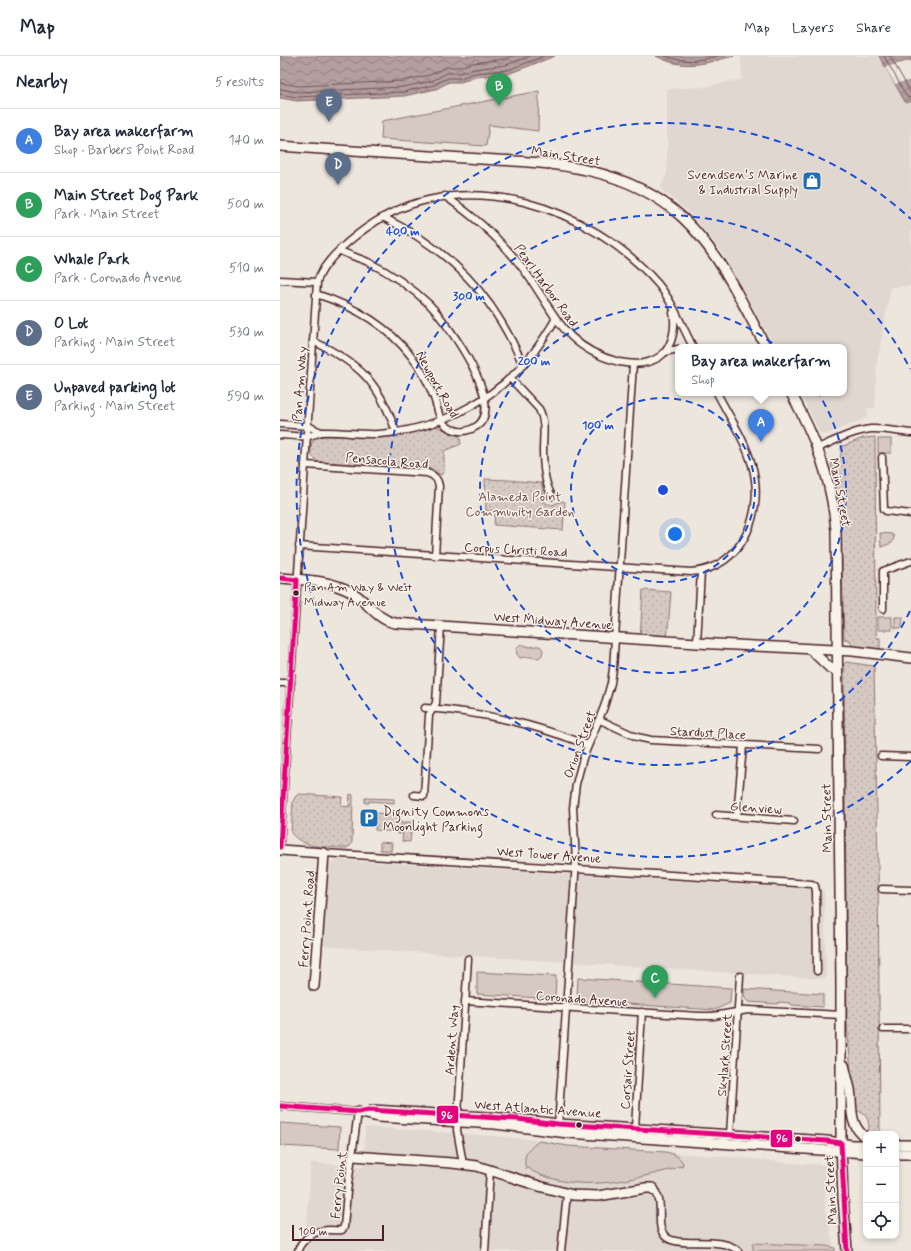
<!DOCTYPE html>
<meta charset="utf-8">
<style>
:root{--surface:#fff;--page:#f6f6f7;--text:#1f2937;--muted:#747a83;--line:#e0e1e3;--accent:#d93025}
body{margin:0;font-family:Mynerve,sans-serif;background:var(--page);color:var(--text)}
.controls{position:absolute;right:12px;bottom:12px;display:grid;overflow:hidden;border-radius:8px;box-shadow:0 2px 6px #0003}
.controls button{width:36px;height:36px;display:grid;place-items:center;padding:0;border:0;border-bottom:1px solid var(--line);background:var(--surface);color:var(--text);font:20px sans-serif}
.scale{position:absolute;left:12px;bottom:10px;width:92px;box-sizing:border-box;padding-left:4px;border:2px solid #4a1f2b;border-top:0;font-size:11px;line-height:14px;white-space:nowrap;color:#4a1f2b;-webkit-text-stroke:3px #f7f3e8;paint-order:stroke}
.you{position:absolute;left:395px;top:478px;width:14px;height:14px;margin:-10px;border:3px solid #fff;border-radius:50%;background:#1a73e8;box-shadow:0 0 0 6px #1a73e833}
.badge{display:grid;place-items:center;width:26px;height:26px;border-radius:50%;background:var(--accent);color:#fff;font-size:13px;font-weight:700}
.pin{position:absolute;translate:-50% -33px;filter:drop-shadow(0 1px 2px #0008)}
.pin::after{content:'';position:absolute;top:21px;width:14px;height:12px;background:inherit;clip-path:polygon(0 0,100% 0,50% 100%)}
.popup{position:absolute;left:395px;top:288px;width:172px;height:52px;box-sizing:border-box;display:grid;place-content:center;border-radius:8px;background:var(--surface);filter:drop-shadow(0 1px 3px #0005);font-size:13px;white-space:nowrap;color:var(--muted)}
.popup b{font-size:15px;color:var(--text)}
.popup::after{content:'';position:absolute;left:50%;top:100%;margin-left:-8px;border:8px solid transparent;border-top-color:var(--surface)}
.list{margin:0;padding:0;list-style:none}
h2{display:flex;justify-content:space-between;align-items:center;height:52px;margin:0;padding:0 16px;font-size:17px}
h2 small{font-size:13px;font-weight:400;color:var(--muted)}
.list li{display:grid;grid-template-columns:26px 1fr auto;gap:12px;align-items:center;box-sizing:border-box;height:64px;padding:0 16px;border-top:1px solid var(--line)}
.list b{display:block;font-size:15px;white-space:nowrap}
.list p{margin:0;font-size:13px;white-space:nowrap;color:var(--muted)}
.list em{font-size:13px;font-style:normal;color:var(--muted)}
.icon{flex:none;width:22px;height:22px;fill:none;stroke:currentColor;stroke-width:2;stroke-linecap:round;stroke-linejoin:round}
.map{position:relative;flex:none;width:631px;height:1195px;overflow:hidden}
header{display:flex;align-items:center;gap:24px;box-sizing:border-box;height:56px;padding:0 20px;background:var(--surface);border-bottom:1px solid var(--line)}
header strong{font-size:19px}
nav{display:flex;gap:22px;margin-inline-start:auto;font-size:14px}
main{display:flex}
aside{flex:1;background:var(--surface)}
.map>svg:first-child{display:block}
.built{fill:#e0d7d0}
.grass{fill:url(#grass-dots);stroke:#907476}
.park{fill:#d5c9c2;stroke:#907476}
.water{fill:url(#water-waves);stroke:#896c6f}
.pier{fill:#ece6dd}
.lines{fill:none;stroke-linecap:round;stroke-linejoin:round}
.shore{stroke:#745259;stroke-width:1}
.street-casing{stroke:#4a1f2b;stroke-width:9}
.secondary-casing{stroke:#4a1f2b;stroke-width:12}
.street{stroke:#f7f3e8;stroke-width:6}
.secondary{stroke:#f7f3e8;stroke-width:9}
.bus-1-casing{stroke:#f7f3e8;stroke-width:8}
.bus-1{stroke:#e5007d;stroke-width:5}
.ring{fill:none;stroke:#1d4ed8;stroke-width:2;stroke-dasharray:7 5}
.bus-dot{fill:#4a1f2b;stroke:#f7f3e8;stroke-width:1.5}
.labels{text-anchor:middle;stroke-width:3;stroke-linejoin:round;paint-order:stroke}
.bus-label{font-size:12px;fill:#4a1f2b;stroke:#f7f3e8;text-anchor:start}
.street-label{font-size:13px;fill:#4a1f2b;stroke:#f7f3e8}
.poi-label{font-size:13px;fill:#4a1f2b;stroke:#f7f3e8;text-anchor:end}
.park-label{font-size:13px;fill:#6d4a51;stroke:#f7f3e8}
.centre{fill:#1d4ed8;stroke:#f7f3e8;stroke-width:2}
.ring-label{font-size:12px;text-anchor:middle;font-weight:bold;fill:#1d4ed8;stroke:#f7f3e8;stroke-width:3;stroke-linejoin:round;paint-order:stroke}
.line-badge{stroke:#f7f3e8;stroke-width:1.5}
.badge-label{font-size:11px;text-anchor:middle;font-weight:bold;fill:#fff}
</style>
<header>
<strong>Map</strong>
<nav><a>Map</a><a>Layers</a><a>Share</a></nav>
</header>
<main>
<aside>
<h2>Nearby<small>5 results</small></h2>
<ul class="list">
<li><span class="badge" style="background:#3f7fe0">A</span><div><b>Bay area makerfarm</b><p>Shop · Barbers Point Road</p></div><em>140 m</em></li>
<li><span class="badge" style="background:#2e9e5b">B</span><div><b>Main Street Dog Park</b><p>Park · Main Street</p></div><em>500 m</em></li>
<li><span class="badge" style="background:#2e9e5b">C</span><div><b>Whale Park</b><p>Park · Coronado Avenue</p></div><em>510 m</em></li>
<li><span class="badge" style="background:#5c6f8a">D</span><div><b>O Lot</b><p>Parking · Main Street</p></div><em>530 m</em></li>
<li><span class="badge" style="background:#5c6f8a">E</span><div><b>Unpaved parking lot</b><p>Parking · Main Street</p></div><em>590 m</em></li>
</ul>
</aside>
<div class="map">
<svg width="631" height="1195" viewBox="0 0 631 1195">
<defs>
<pattern id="grass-dots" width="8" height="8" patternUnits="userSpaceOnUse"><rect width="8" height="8" fill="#d5c9c2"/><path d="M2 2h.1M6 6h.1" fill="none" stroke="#b8aca7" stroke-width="1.8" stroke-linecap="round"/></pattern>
<pattern id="water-waves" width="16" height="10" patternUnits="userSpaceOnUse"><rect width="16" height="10" fill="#b39f9d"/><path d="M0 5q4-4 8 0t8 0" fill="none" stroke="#948180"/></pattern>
</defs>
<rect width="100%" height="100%" fill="#ece6dd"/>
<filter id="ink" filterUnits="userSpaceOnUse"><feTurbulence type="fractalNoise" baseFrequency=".025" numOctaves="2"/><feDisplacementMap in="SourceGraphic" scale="8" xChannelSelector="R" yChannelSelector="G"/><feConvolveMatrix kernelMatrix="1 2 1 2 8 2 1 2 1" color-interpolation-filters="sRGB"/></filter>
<g filter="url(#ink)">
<g class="built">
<polygon points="461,0 599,0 625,46 631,46 631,230 611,231 597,306 595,352 587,352 588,361 545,379 540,377 520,337 564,337 564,291 495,291 439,192 410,157 383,135 381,131 387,117 387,33 424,31 462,23"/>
<polygon points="59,804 544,834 546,923 42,890 47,812 49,807"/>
<polygon points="85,1071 213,1080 267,1085 288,1090 464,1102 509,1107 546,1109 545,1152 555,1195 25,1195 31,1107 84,1110"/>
</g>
<g class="grass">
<path d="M156 370 180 381 181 388 164 395V415L161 419 152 413 38 406 31 399C31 390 30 386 37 380H100L126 378Z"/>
<path d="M595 381 596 575 597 582H600V593L572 590 570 584 564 583 561 472 559 443 551 408C560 404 562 401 561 391L583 382Z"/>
<polygon points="205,423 228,424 261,427 263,433 265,447 272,449 282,445 285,446 283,474 214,469 215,455 206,455"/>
<polygon points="363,534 391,536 387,585 360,583"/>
<path d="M566 606 594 610 598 808 600 1078 588 1077C591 1065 586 1056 574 1054L567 966 564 608Z"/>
<path d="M19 738 62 741 61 750 69 751 70 738 73 739 72 786 70 790 66 792C47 791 24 793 11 777L13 745 16 740Z"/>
<polygon points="85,742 114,743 114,747 89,745 89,747 85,747"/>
<polygon points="96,757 117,759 124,757 124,759 120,759 120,765 122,765 121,778 118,778 118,776 95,774"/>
<polygon points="124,766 132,766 130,786 122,785"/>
<polygon points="100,786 112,787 111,795 100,794"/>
</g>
<g class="park">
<polygon points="259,35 258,75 209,69 206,90 101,83 102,65"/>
<rect x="598" y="383" width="13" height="14"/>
<polygon points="600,477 612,478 614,481 612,487 601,491"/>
<rect x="598" y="561" width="14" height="13"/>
<polygon points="615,561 623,561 622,572 615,572"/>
<path d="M241 588 250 591 255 590H260L263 594 262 599C257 605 254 600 247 601 244 601 242 602 240 602 235 597 235 592 241 588Z"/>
<polygon points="196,916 276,920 275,943 197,938 197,918"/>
<polygon points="298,922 451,932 450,947 434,954 303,945 297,938"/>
<polygon points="464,933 543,938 543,951 512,949 510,947 499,946 498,948 468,946 464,941"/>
<polygon points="0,1067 60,1071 59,1093 0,1090"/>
<path d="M259 1085 288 1090 386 1096C394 1098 399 1100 403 1107L402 1111 399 1110 394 1113C352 1123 310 1135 267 1121 261 1119 253 1117 249 1112L246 1113C242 1098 248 1094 259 1085Z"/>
<polygon points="473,1187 546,1190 555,1192 555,1195 473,1195"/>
</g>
<g class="water">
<polygon points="0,0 275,0 228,18 196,21 181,26 169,26 156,33 124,40 17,45 0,42"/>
<path d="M376 0H454C425 7 405 15 376 0Z"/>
<polygon points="599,0 631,0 631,46 625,46"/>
</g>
<g class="pier">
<polygon points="631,5 631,24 615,28 605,11"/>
<polygon points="0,1090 4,1090 7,1101 4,1169 2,1186 0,1188 0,1169 2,1169 2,1167 0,1166 0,1161 2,1161 3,1159 0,1158 1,1101 5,1100 5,1098 1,1097"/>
</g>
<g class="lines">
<g class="shore">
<path d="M385 0C405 7 418 5 437 0"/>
<polyline points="604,0 627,41 631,42"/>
<polyline points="610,0 631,37"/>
<polyline points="0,27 19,30 122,25 150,19 166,11 179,11 193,7 225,3 233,0"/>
<polyline points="0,33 18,36 123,31 152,25 167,17 179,17 194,13 226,9 250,0"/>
<polyline points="0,38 17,41 123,36 154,29 168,22 180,22 195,17 228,14 264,0"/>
</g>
<defs>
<g id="street">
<path d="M165 140C192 159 216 179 237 205 273 248 277 290 339 306 355 309 369 309 382 299 393 289 396 270 393 257"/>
<path d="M103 161C171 195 213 238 243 309"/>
<polyline points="0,224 37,226"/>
<path d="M36 238C74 250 107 269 131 300 140 311 147 324 152 337 156 345 157 355 161 363 163 368 169 373 175 374 182 377 191 374 197 370 227 349 168 268 150 249 132 232 111 217 88 206 79 202 69 199 60 195"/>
<path d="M33 285C80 308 99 326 116 376"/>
<polyline points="383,297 389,295 398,293"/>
<path d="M230 322 259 353C266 366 263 380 263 394 263 408 265 428 272 440"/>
<polyline points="0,368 28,370 41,376"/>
<path d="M0 379C9 379 18 381 27 380 32 380 37 377 42 376 60 375 80 379 99 378 154 374 208 348 244 308 256 295 266 279 275 264"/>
<path d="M538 392C554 385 573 375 591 373 604 372 618 376 631 377"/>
<polyline points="602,401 604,453 606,455 631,458"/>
<path d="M25 409 147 417C154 419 158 423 159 430L155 500"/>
<path d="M19 490 411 516C464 512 485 455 472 409 465 384 449 360 437 337"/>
<polyline points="603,553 603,515 631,505"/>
<polyline points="417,587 421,515"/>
<polyline points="0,627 11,627"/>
<path d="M145 652C204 656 253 668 308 689"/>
<polyline points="320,664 357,681 371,684 539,693"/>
<polyline points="601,700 631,701"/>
<polyline points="134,739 144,740 149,659 156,647 161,570"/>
<polyline points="436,759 514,765"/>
<polyline points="457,760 463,690"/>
<path d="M0 791 37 226C44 203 75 179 95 166 186 108 311 151 378 228 393 246 402 270 413 291"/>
<polyline points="44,797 532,828 535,830 536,835 537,915"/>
<polyline points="602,833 631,834"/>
<polyline points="185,945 419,960 433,960 468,954 561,959"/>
<polyline points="603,973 631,973"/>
<path d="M0 1050 78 1056 67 1136 64 1171 62 1174C56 1175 49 1173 42 1175 33 1176 20 1185 18 1195"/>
<polyline points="278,1071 296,805 293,752 296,728 303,702 324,651 331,627 333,613 353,308"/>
<polyline points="355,1072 362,956"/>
<polyline points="450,1079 460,920"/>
<polyline points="183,1108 177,1074 188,903"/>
<path d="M374 1134C386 1147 374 1169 385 1180 396 1193 442 1179 458 1195"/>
<polyline points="205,1195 210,1113"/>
<polyline points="281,1195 287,1138"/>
</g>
<g id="secondary">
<path d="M0 90C56 94 112 98 169 101 251 107 338 102 403 162 440 197 462 247 486 291"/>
<path d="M511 337C536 383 551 421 556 474L561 926V1087L563 1141 567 1195"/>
<path d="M0 522C24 524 51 524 73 537 88 546 97 564 115 567L417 587 573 595 631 602"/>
<polyline points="531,594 550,612 557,615"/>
<polyline points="0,794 44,797 34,930"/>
<path d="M564 1009C566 1017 568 1025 570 1033 573 1053 568 1068 586 1082"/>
<polyline points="93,1054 237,1063 278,1068 547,1085 572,1089 586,1089"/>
<polyline points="78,1056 98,1061 215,1068 288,1077 586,1097"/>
<polyline points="616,1089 631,1089"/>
<polyline points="616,1098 631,1098"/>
<polyline points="73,1100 172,1107 197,1110 259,1130 293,1139 318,1140 366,1132 372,1132 374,1134"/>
</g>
</defs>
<use href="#street" class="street-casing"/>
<use href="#secondary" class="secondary-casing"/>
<use href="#street" class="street"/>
<use href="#secondary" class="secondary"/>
<defs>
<g id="bus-1">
<polyline points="0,522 17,524 0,791"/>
<polyline points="0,1050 78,1056 88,1054 237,1063 278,1068 547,1085 561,1087 567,1195"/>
</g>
</defs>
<use href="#bus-1" class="bus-1-casing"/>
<use href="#bus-1" class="bus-1"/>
</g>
</g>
<g class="ring">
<circle cx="383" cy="434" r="92"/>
<circle cx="383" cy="434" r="183"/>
<path d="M630 555A275 275 0 1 1 630 313"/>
<path d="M631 705A367 367 0 1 1 631 163"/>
</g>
<defs>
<symbol id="shop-square" viewBox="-11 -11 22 22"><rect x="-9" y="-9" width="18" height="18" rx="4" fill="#1f6fb2" stroke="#f7f3e8"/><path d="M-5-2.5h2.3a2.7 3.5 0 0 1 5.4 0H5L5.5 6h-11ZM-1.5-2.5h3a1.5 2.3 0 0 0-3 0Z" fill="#fff"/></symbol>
<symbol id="parking-square" viewBox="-11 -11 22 22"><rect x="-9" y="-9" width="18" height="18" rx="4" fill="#1f6fb2" stroke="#f7f3e8"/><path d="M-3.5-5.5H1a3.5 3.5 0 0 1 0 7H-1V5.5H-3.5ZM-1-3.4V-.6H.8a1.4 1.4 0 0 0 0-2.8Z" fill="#fff"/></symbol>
</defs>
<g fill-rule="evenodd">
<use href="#shop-square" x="521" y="114" width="22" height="22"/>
<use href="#parking-square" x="78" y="751" width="22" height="22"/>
</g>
<g class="bus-dot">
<circle cx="16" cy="537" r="3.5"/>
<circle cx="299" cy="1069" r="3.5"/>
<circle cx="518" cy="1083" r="3.5"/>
</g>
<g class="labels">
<g class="bus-label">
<text x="24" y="535">Pan Am Way &amp; West<tspan x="24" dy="15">Midway Avenue</tspan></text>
</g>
<g class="street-label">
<text transform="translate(286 99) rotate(9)" y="5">Main Street</text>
<text transform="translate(267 229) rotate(54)" y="5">Pearl Harbor Road</text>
<text transform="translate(19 328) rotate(-86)" y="5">Pan Am Way</text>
<text transform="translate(158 328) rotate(61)" y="5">Newport Road</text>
<text transform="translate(107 404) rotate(5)" y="5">Pensacola Road</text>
<text transform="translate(561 436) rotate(79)" y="5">Main Street</text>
<text transform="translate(236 493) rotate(3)" y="5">Corpus Christi Road</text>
<text transform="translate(273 564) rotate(4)" y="5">West Midway Avenue</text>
<text transform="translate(428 676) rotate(3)" y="5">Stardust Place</text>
<text transform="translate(299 688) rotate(-70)" y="5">Orion Street</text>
<text transform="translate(476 751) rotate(4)" y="5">Glenview</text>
<text transform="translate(546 762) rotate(-91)" y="5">Main Street</text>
<text transform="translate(269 798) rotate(4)" y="5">West Tower Avenue</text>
<text transform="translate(26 863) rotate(-86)" y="5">Ferry Point Road</text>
<text transform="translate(302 942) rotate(4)" y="5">Coronado Avenue</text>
<text transform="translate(171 984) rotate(-86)" y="5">Ardent Way</text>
<text transform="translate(444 999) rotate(-86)" y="5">Skylark Street</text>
<text transform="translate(347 1014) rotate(-86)" y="5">Corsair Street</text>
<text transform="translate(258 1052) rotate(4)" y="5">West Atlantic Avenue</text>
<text transform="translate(58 1129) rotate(-84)" y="5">Ferry Point</text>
<text transform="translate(550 1134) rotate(-93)" y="5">Main Street</text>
</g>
<g class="poi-label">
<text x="518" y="123">Svendsen's Marine<tspan x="518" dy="15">&amp; Industrial Supply</tspan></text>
<text x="103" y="760" text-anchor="start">Dignity Commons<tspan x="103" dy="15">Moonlight Parking</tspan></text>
</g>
<g class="park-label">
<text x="240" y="445">Alameda Point<tspan x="240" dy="15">Community Garden</tspan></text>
</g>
</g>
<circle cx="383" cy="434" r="6" class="centre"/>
<g class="ring-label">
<text x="123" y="179">400 m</text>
<text x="189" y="244">300 m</text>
<text x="254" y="309">200 m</text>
<text x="318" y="373">100 m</text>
</g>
<g class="line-badge">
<rect x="156" y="1049" width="23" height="19" rx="4" fill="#e5007d"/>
<rect x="490" y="1073" width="23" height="19" rx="4" fill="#e5007d"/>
</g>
<g class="badge-label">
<text x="167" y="1063">96</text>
<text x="502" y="1086">96</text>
</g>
</svg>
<div class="controls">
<button>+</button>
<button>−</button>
<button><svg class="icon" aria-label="locate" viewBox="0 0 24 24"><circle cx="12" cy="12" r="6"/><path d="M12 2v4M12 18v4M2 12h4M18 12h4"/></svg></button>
</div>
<div class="scale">100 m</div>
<div class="you"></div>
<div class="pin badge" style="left:481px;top:386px;background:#3f7fe0">A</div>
<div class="popup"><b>Bay area makerfarm</b>Shop</div>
<div class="pin badge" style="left:219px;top:50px;background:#2e9e5b">B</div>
<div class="pin badge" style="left:375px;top:942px;background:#2e9e5b">C</div>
<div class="pin badge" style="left:58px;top:129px;background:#5c6f8a">D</div>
<div class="pin badge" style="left:49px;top:66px;background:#5c6f8a">E</div>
</div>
</main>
